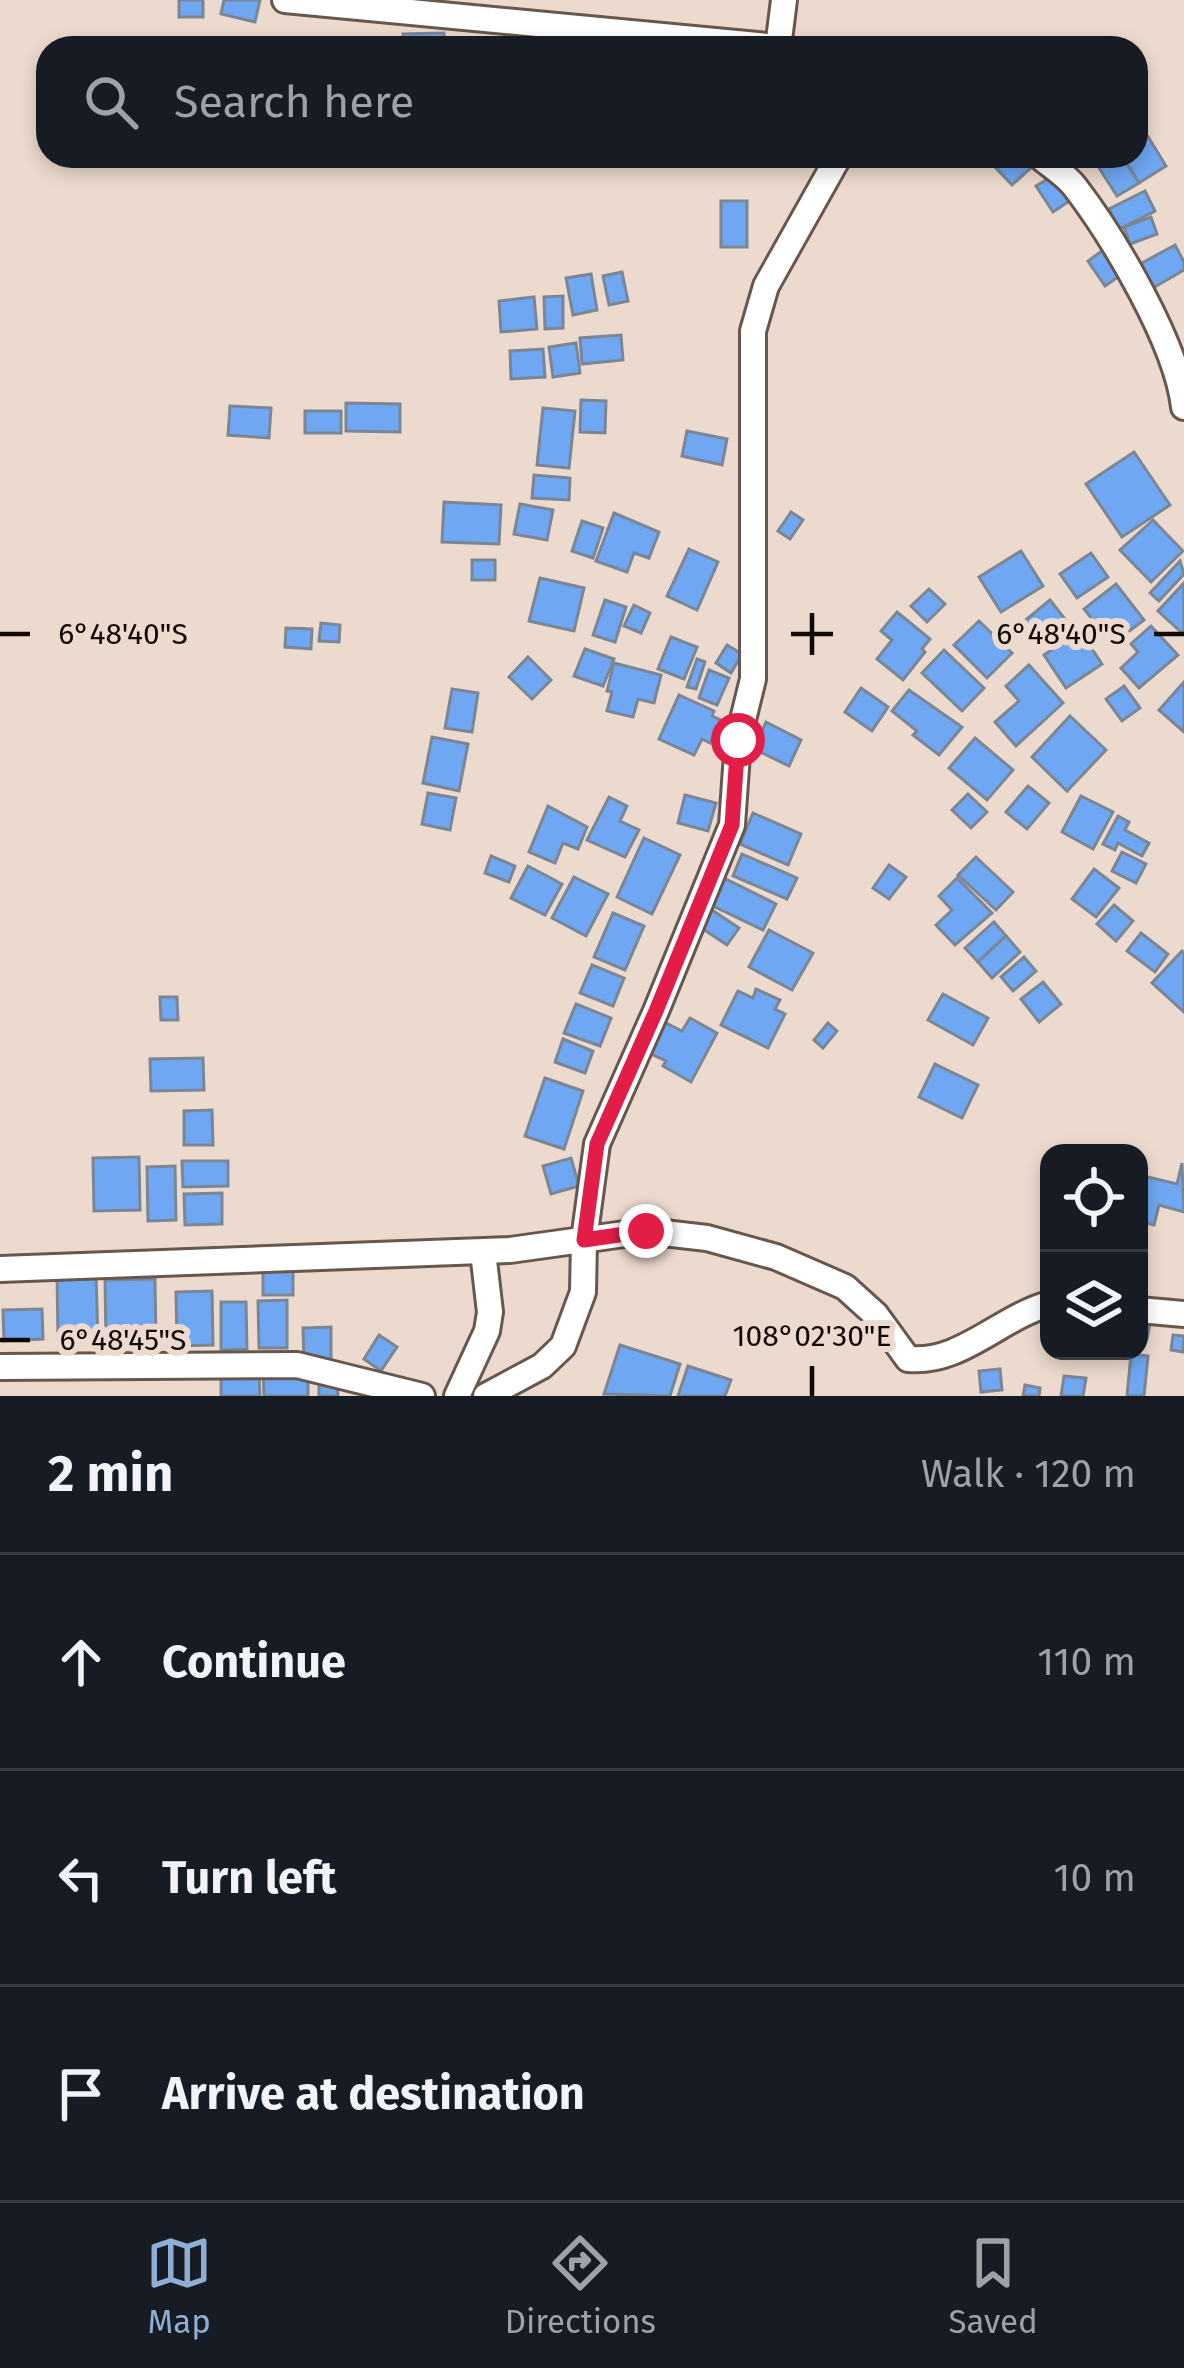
<!DOCTYPE html>
<meta charset="utf-8">
<style>
:root{--surface:#171b24;--page:#20242c;--text:#f1f3f6;--muted:#9ea1a6;--line:#363941;--accent:#8faed4}
body{margin:0;font-family:"Fira Sans",sans-serif;background:var(--page);color:var(--text)}
.controls{position:absolute;right:36px;bottom:36px;display:grid;overflow:hidden;border-radius:24px;box-shadow:0 6px 18px #0003}
.controls button{width:108px;height:108px;display:grid;place-items:center;padding:0;border:0;border-bottom:3px solid var(--line);background:var(--surface);color:var(--text);font:60px sans-serif}
.stop{position:absolute;width:36px;height:36px;margin:-27px;border:9px solid #e11d48;border-radius:50%;background:#fff}
.stop.end{background:#e11d48;border-color:#fff;box-shadow:0 3px 12px #0008}
.list{margin:0;padding:0;list-style:none}
h2{display:flex;justify-content:space-between;align-items:center;height:156px;margin:0;padding:0 48px;font-size:51px}
h2 small{font-size:39px;font-weight:400;color:var(--muted)}
.list li{display:grid;grid-template-columns:78px 1fr auto;gap:36px;align-items:center;box-sizing:border-box;height:216px;padding:0 48px;border-top:3px solid var(--line)}
.list b{display:block;font-size:45px;white-space:nowrap}
.list em{font-size:39px;font-style:normal;color:var(--muted)}
.icon{flex:none;width:66px;height:66px;fill:none;stroke:currentColor;stroke-width:2;stroke-linecap:round;stroke-linejoin:round}
.map{position:relative;flex:none;width:1184px;height:1396px;overflow:hidden}
.search{position:absolute;background:var(--surface);box-shadow:0 6px 18px #0003;left:36px;right:36px;top:36px;height:132px;display:flex;align-items:center;gap:30px;box-sizing:border-box;padding:0 42px;border-radius:36px;color:var(--muted);font-size:45px}
.sheet{height:804px;background:var(--surface)}
nav{display:flex;justify-content:space-around;align-items:center;box-sizing:border-box;height:168px;border-top:3px solid var(--line);background:var(--surface);font-size:33px;color:var(--muted)}
nav a{display:grid;justify-items:center;gap:6px}
nav .on{color:var(--accent)}
.map>svg:first-child{display:block}
.building{fill:#6fa7f2;stroke:#7b8695;stroke-width:3}
.lines{fill:none;stroke-linecap:round;stroke-linejoin:round}
.minor-casing{stroke:#67574d;stroke-width:30}
.minor{stroke:#fff;stroke-width:24}
.route{stroke:#e11d48;stroke-width:15}
.ticks{fill:none;stroke:#100a06;stroke-width:4.5}
.ticks-label{font-size:30px;text-anchor:middle;fill:#100a06;stroke:#eddace;stroke-width:12;stroke-linejoin:round;paint-order:stroke}
</style>
<div class="map">
<svg width="1184" height="1396" viewBox="0 0 1184 1396">
<rect width="100%" height="100%" fill="#eddace"/>
<g class="building">
<rect x="179" y="0" width="24" height="17"/>
<polygon points="224,0 260,0 255,22 221,14"/>
<polygon points="522,30 562,33 561,48 521,48"/>
<polygon points="444,33 445,48 403,48 403,34"/>
<rect x="573" y="34" width="36" height="14"/>
<polygon points="1144,130 1166,166 1139,183 1122,156 1136,156 1136,135"/>
<polygon points="1007,156 1024,156 1033,166 1012,185 995,167"/>
<polygon points="1101,156 1122,156 1139,183 1117,196 1094,160"/>
<polygon points="1058,173 1074,198 1053,212 1036,186"/>
<polygon points="1145,191 1155,211 1119,229 1109,209"/>
<rect x="721" y="201" width="26" height="46"/>
<polygon points="1151,217 1157,234 1130,244 1124,227"/>
<polygon points="1175,245 1184,262 1184,270 1153,288 1140,264"/>
<polygon points="1106,248 1124,273 1105,286 1088,261"/>
<polygon points="622,272 628,301 609,305 603,276"/>
<polygon points="591,274 597,310 573,315 566,278"/>
<polygon points="563,296 563,328 545,329 544,297"/>
<polygon points="534,297 537,329 501,332 499,301"/>
<polygon points="621,335 623,360 582,364 580,338"/>
<polygon points="576,343 580,373 553,377 549,347"/>
<polygon points="543,349 545,377 511,379 510,351"/>
<polygon points="581,400 606,401 605,433 580,432"/>
<polygon points="346,403 400,404 400,432 346,431"/>
<polygon points="230,406 271,408 269,438 228,435"/>
<polygon points="543,408 575,411 569,468 537,465"/>
<rect x="305" y="411" width="36" height="22"/>
<polygon points="687,431 727,439 722,465 682,456"/>
<polygon points="1134,452 1170,505 1122,537 1086,484"/>
<polygon points="534,475 570,478 569,500 532,498"/>
<polygon points="444,502 501,505 499,544 442,542"/>
<polygon points="520,504 553,510 547,540 514,534"/>
<polygon points="791,512 803,520 790,539 778,531"/>
<polygon points="614,513 659,532 649,558 634,553 627,572 596,561"/>
<polygon points="1153,520 1183,551 1151,582 1120,550"/>
<polygon points="582,521 603,528 593,558 572,551"/>
<polygon points="689,549 718,562 697,610 667,596"/>
<polygon points="1021,551 1043,586 1001,612 979,577"/>
<polygon points="1091,553 1108,577 1077,598 1060,574"/>
<rect x="472" y="560" width="23" height="20"/>
<polygon points="1180,561 1184,574 1159,601 1150,593"/>
<polygon points="540,578 584,588 574,631 529,621"/>
<polygon points="1184,583 1184,631 1182,633 1158,611"/>
<polygon points="1116,584 1144,620 1112,644 1084,609"/>
<polygon points="929,589 945,604 927,622 911,606"/>
<polygon points="605,600 626,607 615,642 593,635"/>
<polygon points="1050,600 1068,623 1040,645 1022,623"/>
<polygon points="634,605 650,613 641,633 624,626"/>
<polygon points="897,612 930,639 922,649 925,652 903,680 877,659 892,640 881,631"/>
<polygon points="979,621 1012,653 987,678 954,645"/>
<polygon points="321,623 340,625 339,642 319,641"/>
<polygon points="1151,626 1178,655 1139,688 1121,668 1138,652 1131,644"/>
<polygon points="286,628 312,629 311,649 285,647"/>
<polygon points="1080,631 1102,664 1066,688 1044,655"/>
<polygon points="671,637 697,647 684,679 658,669"/>
<polygon points="727,645 742,654 731,673 716,663"/>
<polygon points="585,649 614,659 603,686 574,676"/>
<polygon points="944,650 984,688 962,711 922,673"/>
<polygon points="528,657 551,680 532,699 509,677"/>
<polygon points="697,659 705,662 696,689 687,687"/>
<polygon points="614,663 661,675 654,703 638,699 633,717 607,711 612,692 607,691"/>
<polygon points="1029,665 1063,703 1016,746 995,722 1019,701 1006,686"/>
<polygon points="709,670 729,678 717,705 699,698"/>
<polygon points="1184,682 1184,732 1159,710"/>
<polygon points="1124,686 1140,708 1122,721 1106,699"/>
<polygon points="861,688 888,707 872,731 845,712"/>
<polygon points="452,689 478,693 472,732 445,728"/>
<polygon points="909,690 962,727 939,755 913,735 917,731 892,711"/>
<polygon points="679,695 714,711 712,716 721,720 710,743 702,739 694,755 659,739"/>
<polygon points="1070,716 1106,750 1067,791 1032,757"/>
<polygon points="766,722 801,740 789,766 754,749"/>
<polygon points="432,737 468,744 459,791 423,783"/>
<polygon points="975,738 1013,770 987,800 949,768"/>
<polygon points="1028,786 1049,803 1027,829 1006,812"/>
<polygon points="428,793 456,798 450,830 422,824"/>
<polygon points="968,794 987,812 971,828 952,810"/>
<polygon points="685,795 716,803 708,831 678,823"/>
<polygon points="1081,796 1113,812 1093,849 1062,832"/>
<polygon points="609,797 627,806 620,821 639,830 625,857 587,840"/>
<polygon points="548,806 587,827 578,849 563,843 555,863 529,852"/>
<polygon points="753,813 801,834 788,865 740,844"/>
<polygon points="1118,816 1129,822 1125,830 1149,843 1142,856 1118,843 1115,850 1103,844"/>
<polygon points="644,838 680,855 652,914 617,897"/>
<polygon points="1122,852 1146,864 1136,883 1112,871"/>
<polygon points="742,854 797,878 787,899 733,876"/>
<polygon points="491,856 515,866 509,882 485,873"/>
<polygon points="976,857 1013,892 996,910 958,875"/>
<polygon points="889,865 906,877 889,899 873,888"/>
<polygon points="528,866 562,884 545,915 511,898"/>
<polygon points="1094,869 1119,888 1096,917 1072,899"/>
<polygon points="574,877 608,894 586,936 552,918"/>
<polygon points="724,878 776,904 763,930 711,905"/>
<polygon points="957,878 992,913 955,945 936,925 952,910 939,896"/>
<polygon points="1114,905 1133,921 1116,941 1097,924"/>
<polygon points="712,910 739,928 727,945 700,927"/>
<polygon points="613,913 644,926 625,970 594,957"/>
<polygon points="994,922 1006,936 978,962 965,948"/>
<polygon points="769,930 813,953 792,990 749,967"/>
<polygon points="1141,933 1168,954 1155,972 1127,951"/>
<polygon points="1006,936 1020,952 992,978 978,962"/>
<polygon points="1182,951 1184,953 1184,1012 1152,983"/>
<polygon points="1024,957 1036,971 1013,991 1001,977"/>
<polygon points="592,965 624,978 613,1006 580,993"/>
<polygon points="1043,982 1061,1004 1039,1022 1021,999"/>
<polygon points="756,989 780,1000 775,1009 785,1014 768,1048 721,1025 738,991 753,998"/>
<polygon points="943,994 988,1018 973,1045 928,1020"/>
<polygon points="160,997 177,997 178,1020 161,1020"/>
<polygon points="576,1004 611,1018 600,1046 564,1033"/>
<polygon points="690,1018 717,1033 691,1082 663,1066 666,1061 649,1053 666,1023 682,1031"/>
<polygon points="828,1023 837,1031 823,1048 814,1040"/>
<polygon points="563,1039 593,1051 585,1073 555,1062"/>
<polygon points="203,1058 204,1090 151,1091 150,1059"/>
<polygon points="935,1064 978,1085 962,1118 919,1097"/>
<polygon points="545,1078 583,1091 564,1149 525,1136"/>
<polygon points="212,1110 213,1145 184,1145 184,1111"/>
<polygon points="139,1157 140,1210 94,1211 93,1158"/>
<polygon points="571,1158 579,1186 551,1194 543,1166"/>
<polygon points="182,1161 228,1161 228,1186 183,1187"/>
<polygon points="1182,1163 1184,1212 1159,1205 1154,1225 1139,1221 1139,1175 1177,1184"/>
<polygon points="175,1166 176,1220 148,1221 147,1167"/>
<polygon points="222,1193 222,1224 185,1225 184,1194"/>
<rect x="263" y="1271" width="30" height="24"/>
<polygon points="96,1273 98,1339 58,1340 57,1274"/>
<polygon points="155,1279 156,1344 106,1344 105,1280"/>
<polygon points="212,1291 213,1345 177,1346 176,1292"/>
<polygon points="287,1300 287,1348 259,1348 258,1301"/>
<polygon points="221,1302 246,1302 247,1349 221,1350"/>
<polygon points="42,1309 43,1339 4,1341 3,1310"/>
<polygon points="1139,1322 1150,1324 1147,1339 1139,1338"/>
<polygon points="331,1327 331,1361 304,1361 303,1328"/>
<polygon points="379,1335 397,1347 381,1371 364,1359"/>
<polygon points="1173,1335 1184,1336 1183,1352 1171,1350"/>
<polygon points="620,1345 680,1364 670,1396 604,1394"/>
<polygon points="1131,1354 1148,1356 1144,1396 1127,1396"/>
<polygon points="688,1366 731,1380 725,1396 678,1396"/>
<polygon points="1000,1369 1002,1390 981,1392 979,1371"/>
<polygon points="308,1370 308,1396 264,1396 263,1371"/>
<polygon points="221,1374 259,1374 260,1396 221,1396"/>
<polygon points="1064,1376 1086,1378 1083,1396 1061,1396"/>
<polygon points="319,1380 337,1380 338,1396 319,1396"/>
<polygon points="1025,1385 1040,1388 1039,1396 1023,1396"/>
</g>
<g class="lines">
<defs>
<g id="minor">
<polyline points="285,0 778,47"/>
<polyline points="778,48 784,0"/>
<path d="M1039 156C1051 166 1066 175 1075 187 1114 238 1177 344 1184 407"/>
<path d="M0 1269 510 1250 646 1231 707 1238 776 1257 845 1287 876 1315 908 1359C961 1364 999 1318 1049 1304"/>
<polyline points="1139,1310 1184,1314"/>
<polyline points="0,1367 297,1365 422,1396"/>
<polyline points="457,1396 487,1331 490,1312 483,1252"/>
<polyline points="486,1396 542,1366 563,1346 583,1292 584,1240 597,1144 656,1011 732,825 738,740 753,679 753,331 766,286 839,156"/>
</g>
</defs>
<use href="#minor" class="minor-casing"/>
<use href="#minor" class="minor"/>
</g>
<g class="lines">
<polyline class="route" points="646,1231 584,1240 597,1144 656,1011 732,825 738,740"/>
</g>
<path class="ticks" d="M812 613V655M0 634H30M791 634H833M1154 634H1184M0 1340H30M812 1366V1396"/>
<g class="ticks-label">
<text x="123" y="644">6°48'40"S</text>
<text x="1061" y="644">6°48'40"S</text>
<text x="812" y="1346">108°02'30"E</text>
<text x="123" y="1350">6°48'45"S</text>
</g>
</svg>
<div class="controls">
<button><svg class="icon" aria-label="locate" viewBox="0 0 24 24"><circle cx="12" cy="12" r="6"/><path d="M12 2v4M12 18v4M2 12h4M18 12h4"/></svg></button>
<button><svg class="icon" aria-label="layers" viewBox="0 0 24 24"><path d="M12 4l9 5-9 5-9-5zM3 14l9 5 9-5"/></svg></button>
</div>
<div class="stop" style="left:738px;top:740px"></div>
<div class="stop end" style="left:646px;top:1231px"></div>
<div class="search"><svg class="icon" aria-label="search" viewBox="0 0 24 24"><circle cx="10" cy="10" r="6"/><path d="M15 15l6 6"/></svg>Search here</div>
</div>
<section class="sheet">
<h2>2 min<small>Walk · 120 m</small></h2>
<ul class="list">
<li><svg class="icon" aria-label="ahead" viewBox="0 0 24 24"><path d="M12 20V5M6 11l6-6 6 6"/></svg><div><b>Continue</b></div><em>110 m</em></li>
<li><svg class="icon" aria-label="left" viewBox="0 0 24 24"><path d="M17 20v-9H6M10 6l-5 5 5 5"/></svg><div><b>Turn left</b></div><em>10 m</em></li>
<li><svg class="icon" aria-label="arrive" viewBox="0 0 24 24"><path d="M6 21V4h12l-3 4 3 4H6"/></svg><div><b>Arrive at destination</b></div></li>
</ul>
</section>
<nav>
<a class="on"><svg class="icon" aria-label="map" viewBox="0 0 24 24"><path d="M3 6l6-2 6 2 6-2v14l-6 2-6-2-6 2zM9 4v14M15 6v14"/></svg>Map</a>
<a><svg class="icon" aria-label="directions" viewBox="0 0 24 24"><path d="M12 3l9 9-9 9-9-9zM9 14v-3h6M13 9l2 2-2 2"/></svg>Directions</a>
<a><svg class="icon" aria-label="saved" viewBox="0 0 24 24"><path d="M7 4h10v16l-5-4-5 4z"/></svg>Saved</a>
</nav>
